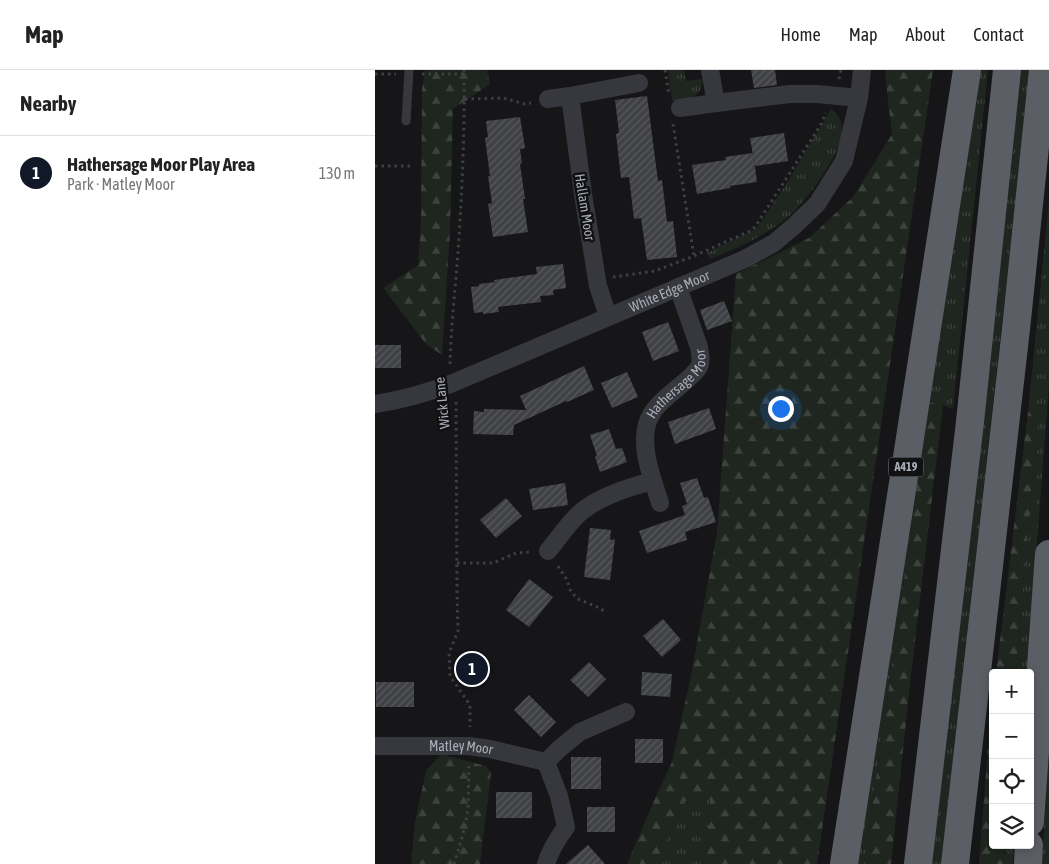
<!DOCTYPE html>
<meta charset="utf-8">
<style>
:root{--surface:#fff;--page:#f2f2f2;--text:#222;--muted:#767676;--line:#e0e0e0;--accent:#111827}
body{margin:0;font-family:"Asap Condensed",sans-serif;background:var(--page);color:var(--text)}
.controls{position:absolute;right:15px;bottom:15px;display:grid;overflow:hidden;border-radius:5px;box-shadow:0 2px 8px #0003}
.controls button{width:45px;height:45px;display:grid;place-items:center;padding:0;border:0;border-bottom:1px solid var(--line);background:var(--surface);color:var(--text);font:25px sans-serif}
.you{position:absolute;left:405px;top:338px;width:18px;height:18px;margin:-12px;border:4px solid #fff;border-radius:50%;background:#1a73e8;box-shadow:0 0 0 8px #1a73e833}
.badge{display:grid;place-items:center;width:32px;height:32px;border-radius:50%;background:var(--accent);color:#fff;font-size:16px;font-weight:700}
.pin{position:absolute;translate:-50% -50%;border:2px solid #fff;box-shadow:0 1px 5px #0006}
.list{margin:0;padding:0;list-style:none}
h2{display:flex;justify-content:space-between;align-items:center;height:65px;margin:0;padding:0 20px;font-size:21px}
h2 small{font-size:16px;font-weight:400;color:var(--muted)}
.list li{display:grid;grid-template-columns:32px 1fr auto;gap:15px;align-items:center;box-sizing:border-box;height:75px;padding:0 20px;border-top:1px solid var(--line)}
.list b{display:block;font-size:19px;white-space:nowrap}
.list p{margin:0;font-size:16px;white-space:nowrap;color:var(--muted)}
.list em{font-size:16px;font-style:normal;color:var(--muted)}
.icon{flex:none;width:28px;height:28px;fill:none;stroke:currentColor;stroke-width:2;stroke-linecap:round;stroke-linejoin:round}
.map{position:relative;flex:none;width:674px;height:794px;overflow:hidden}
header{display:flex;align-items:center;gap:30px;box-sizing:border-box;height:70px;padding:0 25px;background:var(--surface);border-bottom:1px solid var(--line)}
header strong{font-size:24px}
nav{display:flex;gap:28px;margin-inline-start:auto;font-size:18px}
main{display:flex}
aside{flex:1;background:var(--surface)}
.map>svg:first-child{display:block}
.grass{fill:url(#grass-tufts)}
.forest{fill:url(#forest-firs)}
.building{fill:url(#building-hatch)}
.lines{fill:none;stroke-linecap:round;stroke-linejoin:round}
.path{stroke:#3d3f44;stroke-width:3;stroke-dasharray:2.5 4;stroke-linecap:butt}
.service{stroke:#37383d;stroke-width:9}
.minor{stroke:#37383d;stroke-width:18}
.trunk{stroke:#5b5e65;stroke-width:28}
.labels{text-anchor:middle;stroke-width:5;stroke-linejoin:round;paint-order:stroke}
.shield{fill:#111113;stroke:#7b7e86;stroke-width:1}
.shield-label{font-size:12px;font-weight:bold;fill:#a8adb8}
.street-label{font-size:14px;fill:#a8adb8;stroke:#111113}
</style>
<header>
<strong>Map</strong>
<nav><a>Home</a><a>Map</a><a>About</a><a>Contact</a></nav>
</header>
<main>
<aside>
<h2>Nearby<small></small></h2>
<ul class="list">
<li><span class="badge">1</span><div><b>Hathersage Moor Play Area</b><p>Park · Matley Moor</p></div><em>130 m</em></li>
</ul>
</aside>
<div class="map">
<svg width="674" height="794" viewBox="0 0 674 794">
<defs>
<pattern id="grass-tufts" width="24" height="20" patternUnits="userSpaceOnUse" patternTransform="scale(1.25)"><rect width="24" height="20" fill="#1e261f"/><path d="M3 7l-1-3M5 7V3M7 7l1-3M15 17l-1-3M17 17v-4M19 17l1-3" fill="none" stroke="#3c433d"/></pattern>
<pattern id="forest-firs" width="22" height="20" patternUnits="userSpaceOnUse" patternTransform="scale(1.25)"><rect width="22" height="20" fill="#1e261f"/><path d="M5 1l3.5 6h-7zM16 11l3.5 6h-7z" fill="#3c433d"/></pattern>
<pattern id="building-hatch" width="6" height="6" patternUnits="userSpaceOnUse" patternTransform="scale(1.25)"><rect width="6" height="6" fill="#404145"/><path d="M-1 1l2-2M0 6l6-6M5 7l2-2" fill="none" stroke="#595a5e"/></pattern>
</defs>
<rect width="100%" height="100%" fill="#161618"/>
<g class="grass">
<path d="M293 0H309L311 11 327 9C327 29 314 29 297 31Z"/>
<polygon points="600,0 613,0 578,339 568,335 553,332 527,525 489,794 478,794"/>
<polygon points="645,0 656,0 652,32 566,794 557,794"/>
<path d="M456 39C463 44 467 51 467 59 467 84 432 131 413 147 390 166 363 178 335 189L332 183 382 158 410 116Z"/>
<polygon points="674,131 674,314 652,603 641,603 653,457 664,343 653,342"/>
<polygon points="674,677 674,794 667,794"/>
<polygon points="335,730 330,794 280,794 285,785 309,731"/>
<polygon points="629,775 640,775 638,794 628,794"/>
</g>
<g class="forest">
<polygon points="50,0 112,0 115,14 78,39 75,162 67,285 51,274 8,218 43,195 46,153 47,19"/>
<polygon points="510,0 558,0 442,794 330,794 335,730 309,731 285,785 280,794 252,794 282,724 297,692 316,606 342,462 361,204 434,168 478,127 517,64 513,31"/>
<polygon points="553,332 568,335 536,605 516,794 489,794 527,525"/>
<polygon points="653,342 664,343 653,457 641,603 621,603"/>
<polygon points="618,632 618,775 629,775 628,794 604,794 613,675"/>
<polygon points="66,684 111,696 116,703 105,794 36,794 40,752 51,701"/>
</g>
<g class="building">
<polygon points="376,0 400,0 402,15 379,18"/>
<polygon points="272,26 283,111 287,110 292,152 298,151 302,187 272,190 266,148 259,149 254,107 246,108 241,64 244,63 240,30"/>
<polygon points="145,47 150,78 145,79 147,93 145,94 150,129 148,129 153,162 118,167 113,134 117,133 113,106 115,106 110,68 113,67 111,51"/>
<polygon points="409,63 413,91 380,96 375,68"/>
<polygon points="378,83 382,112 355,116 355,118 322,124 317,95 351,90 350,87"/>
<polygon points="188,194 191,218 178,220 179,225 165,226 166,232 123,237 124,242 108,244 108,242 99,243 96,217 104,216 104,214 120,212 119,210 162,204 161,197"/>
<polygon points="349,231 357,251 332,260 325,240"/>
<polygon points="293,252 304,281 278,291 267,262"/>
<rect x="0" y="275" width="26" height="23"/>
<polygon points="209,296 219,320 192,332 191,331 139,355 138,365 98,364 99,341 109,342 109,339 151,340 145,326"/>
<polygon points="252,302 263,327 237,338 226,313"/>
<polygon points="334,338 341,359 300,374 293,352"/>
<polygon points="234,359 241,379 247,378 252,392 225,402 220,387 222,386 215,365"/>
<polygon points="322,408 329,428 333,427 341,452 310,462 312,470 272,483 264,461 310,445 307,436 312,434 305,413"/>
<polygon points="190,413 193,435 158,440 154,419"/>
<polygon points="131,428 147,446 121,468 105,450"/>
<polygon points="215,458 236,460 235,470 240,469 235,510 209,507"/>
<polygon points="154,509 178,527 154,557 131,540"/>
<polygon points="288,549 306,570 287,587 268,566"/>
<polygon points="214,592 231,609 213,627 195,610"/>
<polygon points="267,602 297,604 295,627 266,625"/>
<rect x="1" y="612" width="38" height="25"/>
<polygon points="154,625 181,652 166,667 139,640"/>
<rect x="260" y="669" width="28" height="24"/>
<rect x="196" y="687" width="30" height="32"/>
<rect x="121" y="722" width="36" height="26"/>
<rect x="212" y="737" width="28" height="25"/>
<polygon points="213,775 230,794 191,794"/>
</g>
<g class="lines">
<g class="path">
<polyline points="290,0 294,25"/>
<polyline points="0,4 21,4"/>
<polyline points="47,4 89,4"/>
<polyline points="464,9 466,0"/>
<polyline points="90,29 128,28 150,34 156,33"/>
<polyline points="298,54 319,186"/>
<polyline points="0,96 38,96"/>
<polyline points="238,207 280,201 319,186 375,161 380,157 445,56 451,43"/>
<path d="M75 294C76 257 80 220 83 183 87 122 90 61 89 0"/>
<polyline points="81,332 82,522 83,561 74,583 75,606 95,635 95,657"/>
<polyline points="82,493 118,493 141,483 155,482"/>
<polyline points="183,496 192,510 196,522 203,529 227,539 229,545"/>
<polyline points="79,794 88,764 93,741 94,693"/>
</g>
<polyline class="service" points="31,51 34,0"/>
<g class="minor">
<polyline points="335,0 341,33 415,24 442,24 484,28"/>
<polyline points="173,29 195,26"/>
<polyline points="305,38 341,33"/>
<polyline points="233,246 223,216 208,124 195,26 264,13"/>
<path id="s1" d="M0 334C27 330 52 323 78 313L370 189 399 173 419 156 442 134 454 115 469 91 484 28 487 0"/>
<polyline points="278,411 285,433"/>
<path id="s2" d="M173 481C183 469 195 451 206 442 225 426 254 417 278 411 272 393 267 373 272 354 278 334 299 322 314 308 317 305 322 301 324 297 327 291 325 283 324 277L303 217"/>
<path id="s3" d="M0 676H94L115 679 171 692"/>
<polyline points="171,692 184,679 205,662 251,642"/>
<path d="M171 794C175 780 183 768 191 757L184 726 171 692"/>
</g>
<g class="trunk">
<polyline points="655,752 674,484"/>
<polyline points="469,794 592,0"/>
<polyline points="543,794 595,352 632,0"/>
<polyline points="580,794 641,259 668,0"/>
<polyline points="653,794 654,775"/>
</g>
</g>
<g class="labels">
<rect class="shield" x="513.5" y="387.5" width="35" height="19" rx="4"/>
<g class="shield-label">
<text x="531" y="401">A419</text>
</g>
<g class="street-label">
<text transform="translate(210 137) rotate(81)" y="5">Hallam Moor</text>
<text dy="5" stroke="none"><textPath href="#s1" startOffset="316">White Edge Moor</textPath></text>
<text dy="5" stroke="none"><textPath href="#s2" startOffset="240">Hathersage Moor</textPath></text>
<text transform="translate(67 333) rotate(-96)" y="5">Wick Lane</text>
<text dy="5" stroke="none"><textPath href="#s3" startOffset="86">Matley Moor</textPath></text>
</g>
</g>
</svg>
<div class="controls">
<button>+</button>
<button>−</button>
<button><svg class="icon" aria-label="locate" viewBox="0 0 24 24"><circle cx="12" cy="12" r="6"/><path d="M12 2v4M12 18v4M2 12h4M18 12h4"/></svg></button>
<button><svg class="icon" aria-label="layers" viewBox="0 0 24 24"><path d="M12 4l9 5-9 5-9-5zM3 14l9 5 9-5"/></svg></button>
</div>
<div class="you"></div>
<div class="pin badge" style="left:97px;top:599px">1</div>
</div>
</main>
